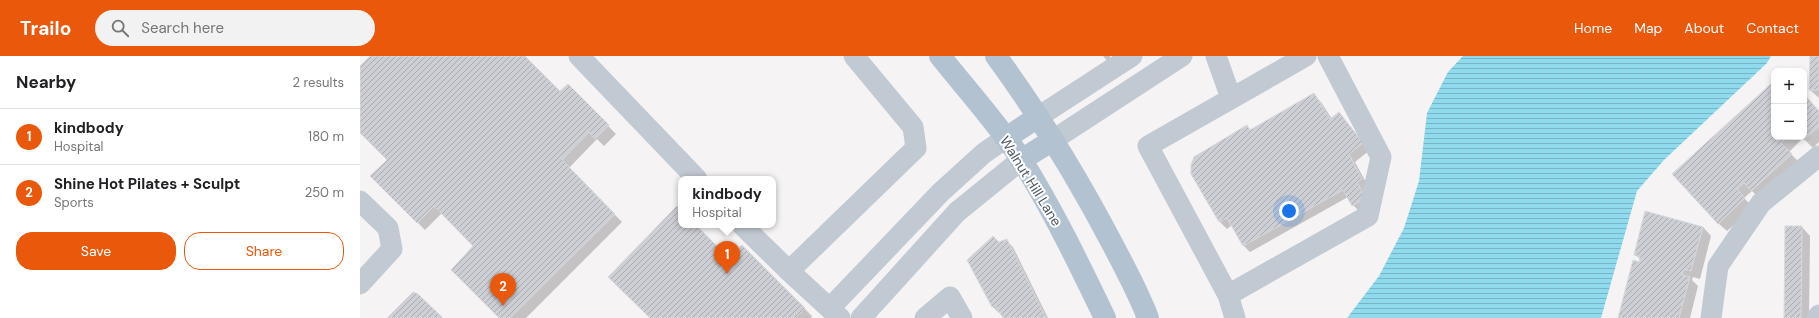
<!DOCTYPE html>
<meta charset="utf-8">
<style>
:root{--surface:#fff;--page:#f2f2f2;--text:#202124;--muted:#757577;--line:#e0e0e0;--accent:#ea580c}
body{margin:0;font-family:"DM Sans",sans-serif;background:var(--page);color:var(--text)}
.controls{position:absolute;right:12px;top:12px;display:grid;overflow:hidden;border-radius:8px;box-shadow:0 2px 6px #0003}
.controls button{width:36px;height:36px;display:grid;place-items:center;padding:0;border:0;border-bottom:1px solid var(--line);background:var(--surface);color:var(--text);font:20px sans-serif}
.you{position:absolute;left:929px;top:155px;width:14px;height:14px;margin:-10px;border:3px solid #fff;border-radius:50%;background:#1a73e8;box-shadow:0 0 0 6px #1a73e833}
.badge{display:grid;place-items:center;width:26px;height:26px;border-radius:50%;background:var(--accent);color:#fff;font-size:13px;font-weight:700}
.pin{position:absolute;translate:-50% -33px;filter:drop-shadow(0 1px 2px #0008)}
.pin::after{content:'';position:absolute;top:21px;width:14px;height:12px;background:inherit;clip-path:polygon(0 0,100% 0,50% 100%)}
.popup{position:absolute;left:318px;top:120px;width:98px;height:52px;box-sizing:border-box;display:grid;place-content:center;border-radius:8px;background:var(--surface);filter:drop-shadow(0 1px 3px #0005);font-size:13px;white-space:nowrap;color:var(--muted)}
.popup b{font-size:15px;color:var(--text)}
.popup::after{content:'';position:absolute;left:50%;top:100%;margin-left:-8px;border:8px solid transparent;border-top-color:var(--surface)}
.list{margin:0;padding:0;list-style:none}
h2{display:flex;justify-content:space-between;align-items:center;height:52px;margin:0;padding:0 16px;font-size:17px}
h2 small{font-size:13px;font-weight:400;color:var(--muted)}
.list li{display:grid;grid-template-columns:26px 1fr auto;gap:12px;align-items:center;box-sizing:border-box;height:56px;padding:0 16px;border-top:1px solid var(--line)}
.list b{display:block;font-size:15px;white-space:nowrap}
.list p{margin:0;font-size:13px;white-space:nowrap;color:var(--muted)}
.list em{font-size:13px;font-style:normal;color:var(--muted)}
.actions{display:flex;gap:8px;padding:12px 16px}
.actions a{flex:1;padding:9px 0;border:1px solid var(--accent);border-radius:16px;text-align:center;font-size:14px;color:var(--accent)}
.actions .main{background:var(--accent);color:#fff}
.icon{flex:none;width:22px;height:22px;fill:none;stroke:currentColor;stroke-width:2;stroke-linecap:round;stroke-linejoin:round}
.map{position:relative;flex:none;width:1459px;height:262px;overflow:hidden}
header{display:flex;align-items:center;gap:24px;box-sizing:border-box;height:56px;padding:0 20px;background:var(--accent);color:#fff}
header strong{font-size:19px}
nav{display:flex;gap:22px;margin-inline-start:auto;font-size:14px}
.search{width:280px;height:36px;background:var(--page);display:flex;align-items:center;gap:10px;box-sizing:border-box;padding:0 14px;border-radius:22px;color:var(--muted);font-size:15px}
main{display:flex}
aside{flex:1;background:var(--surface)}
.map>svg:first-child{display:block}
.water{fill:url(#water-rules)}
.shadow{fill:#0003}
.building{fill:url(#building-hatch);stroke:#d7d9de}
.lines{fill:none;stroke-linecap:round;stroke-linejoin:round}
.minor{stroke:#c1cad2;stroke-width:21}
.major{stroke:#b3c2d1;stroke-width:22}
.labels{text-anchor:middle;stroke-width:4;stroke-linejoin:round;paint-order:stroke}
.street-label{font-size:14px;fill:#4a5661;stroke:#fff}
</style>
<header>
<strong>Trailo</strong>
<div class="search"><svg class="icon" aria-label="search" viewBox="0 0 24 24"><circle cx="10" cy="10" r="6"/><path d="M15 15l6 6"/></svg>Search here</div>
<nav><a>Home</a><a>Map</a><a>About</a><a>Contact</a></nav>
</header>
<main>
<aside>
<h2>Nearby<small>2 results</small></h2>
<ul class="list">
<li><span class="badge">1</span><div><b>kindbody</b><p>Hospital</p></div><em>180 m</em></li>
<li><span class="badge">2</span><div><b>Shine Hot Pilates + Sculpt</b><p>Sports</p></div><em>250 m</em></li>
</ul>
<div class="actions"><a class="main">Save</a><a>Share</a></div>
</aside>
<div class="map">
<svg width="1459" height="262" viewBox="0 0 1459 262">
<defs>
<pattern id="water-rules" width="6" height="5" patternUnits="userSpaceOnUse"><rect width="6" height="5" fill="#90daee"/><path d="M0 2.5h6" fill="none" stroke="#78b4c4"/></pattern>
<pattern id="building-hatch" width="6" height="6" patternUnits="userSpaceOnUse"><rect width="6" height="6" fill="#cdcfd5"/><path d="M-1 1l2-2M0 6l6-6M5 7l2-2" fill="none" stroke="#a8abb0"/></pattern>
</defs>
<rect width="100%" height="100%" fill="#f5f3f3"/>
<polygon class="water" points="1103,0 1411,0 1407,7 1304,104 1277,135 1241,262 987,262 1019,220 1044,172 1059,125 1067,57 1088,16"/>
<g class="shadow">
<polygon points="12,0 163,0 200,37 208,29 256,78 244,90 237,83 209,112 262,166 166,262 141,262 115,190 82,157 65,174 11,120 28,104 0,75 0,12"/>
<polygon points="743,0 750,0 750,8"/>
<polygon points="1451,0 1459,0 1459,42 1450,34"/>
<polygon points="1414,26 1414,81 1444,81 1444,39 1459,55 1459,86 1453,92 1443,82 1429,96 1440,107 1400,143 1392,135 1384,142 1393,151 1367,175 1358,167"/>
<polygon points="954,39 961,46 972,63 979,57 1010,94 995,106 1008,130 1000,156 993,149 988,141 890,196 883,189 872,169 867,173 860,166 887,70 892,75"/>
<polygon points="321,156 321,169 335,169 369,203 382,190 452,260 451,262 291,262"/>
<polygon points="1343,171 1351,180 1340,223 1333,221 1332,224 1338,230 1330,262 1259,262 1280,207 1281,204 1275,198"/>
<polygon points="1442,171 1450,180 1449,262 1425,262"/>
<polygon points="646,184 653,191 688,262 644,262 641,256 639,257 632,250 639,187"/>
</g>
<g class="building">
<polygon points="10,0 165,0 200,35 208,28 249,69 235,83 229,76 202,104 255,158 150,262 139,262 91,214 113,190 74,150 57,167 10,120 27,104 0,77 0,10"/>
<polygon points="1450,0 1459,0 1459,34 1449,34"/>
<polygon points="1414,25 1414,81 1427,81 1421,87 1432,98 1391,135 1384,127 1377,133 1385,142 1358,168 1312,118"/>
<polygon points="954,37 970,63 979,56 1003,87 989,98 1002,123 997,126 1006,142 992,150 983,134 883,190 867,162 859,166 831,118 831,109 834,101 887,69 890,74"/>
<polygon points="1444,38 1459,55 1459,70 1444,84 1441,81 1444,81"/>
<polygon points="317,150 321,154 321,169 336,169 369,202 382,189 445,252 435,262 290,262 248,221"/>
<polygon points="1285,155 1343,171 1331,215 1324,213 1322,219 1330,221 1319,262 1258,262 1273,204 1279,206 1280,201 1274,199"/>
<polygon points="1425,170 1442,170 1441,262 1424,262"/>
<polygon points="633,180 639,186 647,183 686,262 643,262 635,249 632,251 607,204"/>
<polygon points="53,236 58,238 83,262 27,262"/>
</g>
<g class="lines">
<g class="minor">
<polyline points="219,0 337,123"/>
<polyline points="856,0 871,42"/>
<polyline points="678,61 772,0"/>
<polyline points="693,84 822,0"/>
<polyline points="0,145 28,172 32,193 0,228"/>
<polyline points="382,169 429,215 480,262"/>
<polyline points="429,215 556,92 553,71 494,0"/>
<polyline points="868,239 1008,160 1021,101 968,0"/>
<polyline points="470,252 581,136 624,97 646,82"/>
<polyline points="501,262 597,156 661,104"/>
<polyline points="565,262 590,241 602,262"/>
<polyline points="875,262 868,239 788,90 946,0"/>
<polyline points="1351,262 1358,210 1401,147 1459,100"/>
<polyline points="1457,262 1459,259"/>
</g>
<g class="major">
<path d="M580 0C607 34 637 67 661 103 693 154 719 208 745 262"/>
<path d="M636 0C680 60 719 124 754 191 766 214 779 238 788 262"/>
<polyline points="646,82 678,61"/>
<polyline points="661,104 693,84"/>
</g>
</g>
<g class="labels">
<g class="street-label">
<text transform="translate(671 125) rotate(58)" y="5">Walnut Hill Lane</text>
</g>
</g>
</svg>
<div class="controls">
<button>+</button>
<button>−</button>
</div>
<div class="you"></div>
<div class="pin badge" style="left:367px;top:218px">1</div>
<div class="popup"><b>kindbody</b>Hospital</div>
<div class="pin badge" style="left:143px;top:250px">2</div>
</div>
</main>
